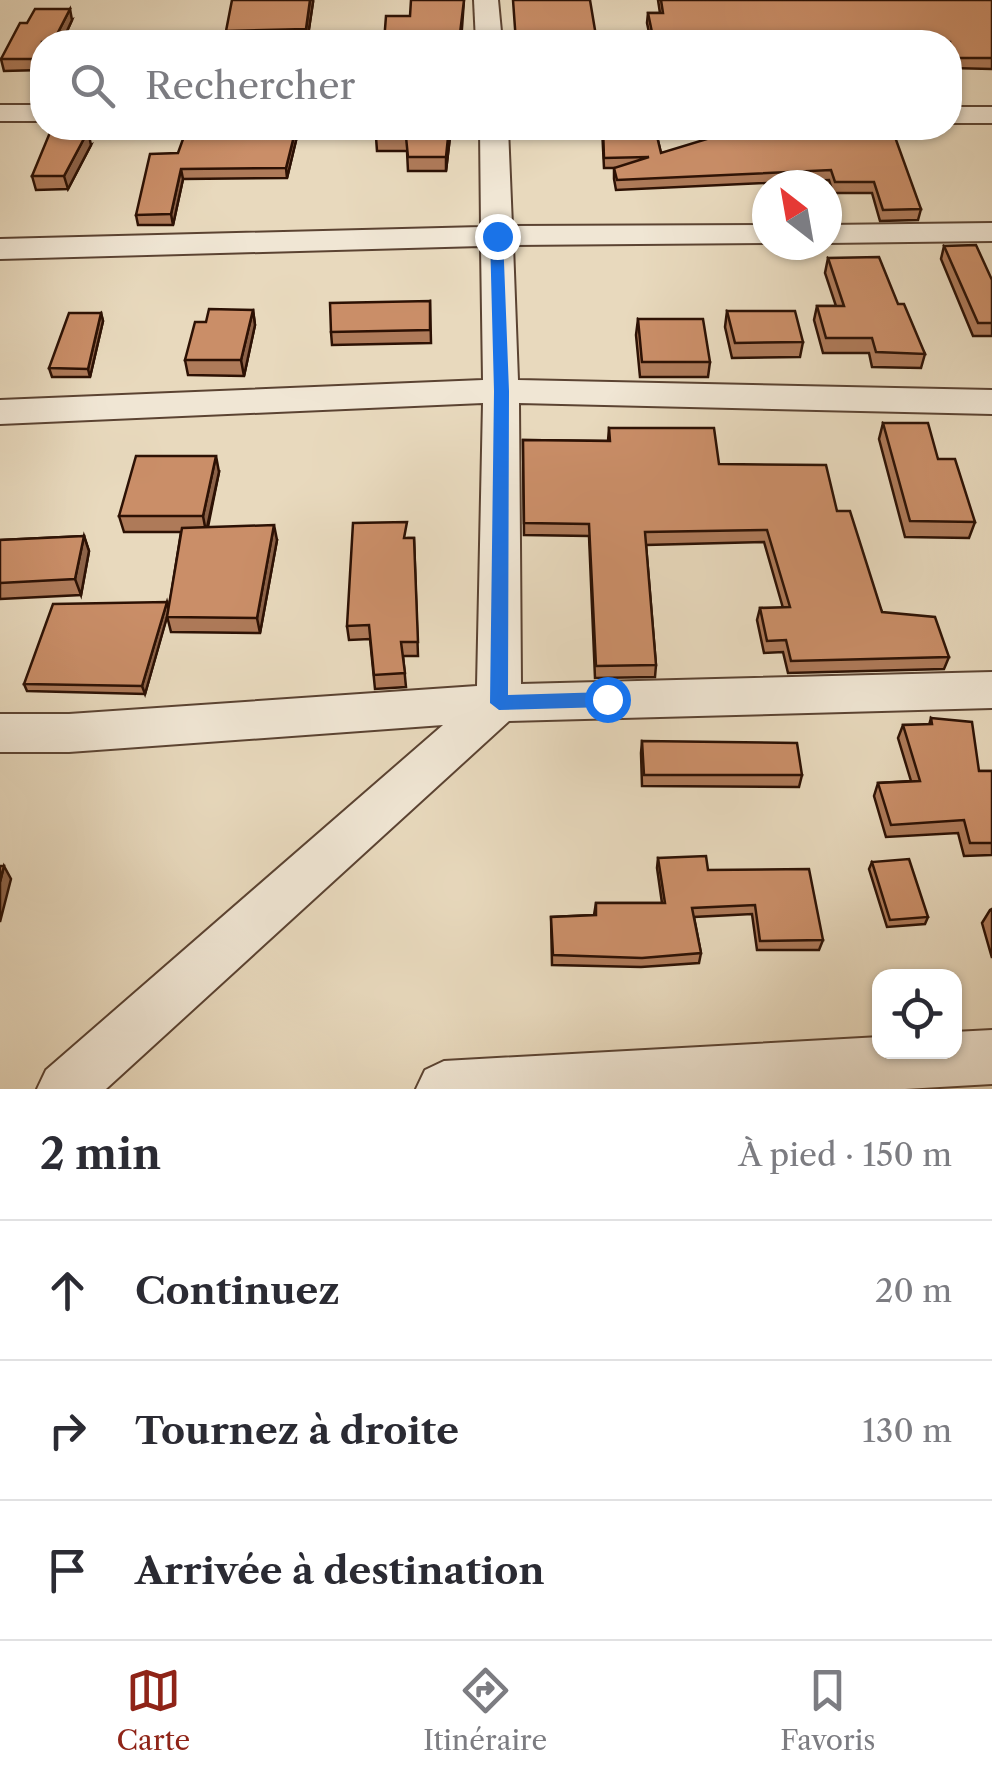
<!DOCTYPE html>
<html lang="fr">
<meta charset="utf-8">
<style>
:root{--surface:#fff;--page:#f2f2f3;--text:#2b2b33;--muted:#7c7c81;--line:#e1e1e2;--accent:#8f2418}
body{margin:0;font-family:"Libre Caslon Text",serif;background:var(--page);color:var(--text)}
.controls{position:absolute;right:30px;bottom:30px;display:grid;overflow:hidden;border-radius:20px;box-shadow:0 2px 8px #0004}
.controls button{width:90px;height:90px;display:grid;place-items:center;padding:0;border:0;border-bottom:2px solid var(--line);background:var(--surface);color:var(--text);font:50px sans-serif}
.compass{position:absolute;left:752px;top:170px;width:90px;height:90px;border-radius:50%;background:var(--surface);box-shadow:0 2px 8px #0004;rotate:329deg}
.stop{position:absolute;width:30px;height:30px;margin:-22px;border:8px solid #1a73e8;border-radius:50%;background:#fff}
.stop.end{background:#1a73e8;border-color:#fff;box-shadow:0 2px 10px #0008}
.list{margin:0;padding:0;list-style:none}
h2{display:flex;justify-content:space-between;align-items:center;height:130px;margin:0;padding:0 40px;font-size:42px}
h2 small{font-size:32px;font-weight:400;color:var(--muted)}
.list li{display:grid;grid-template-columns:65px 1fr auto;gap:30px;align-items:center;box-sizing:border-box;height:140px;padding:0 40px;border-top:2px solid var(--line)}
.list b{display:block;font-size:38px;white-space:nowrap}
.list em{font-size:32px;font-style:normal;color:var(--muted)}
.icon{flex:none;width:55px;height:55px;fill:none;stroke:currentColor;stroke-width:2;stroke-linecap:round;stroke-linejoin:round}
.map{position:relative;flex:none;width:992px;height:1089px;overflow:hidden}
.search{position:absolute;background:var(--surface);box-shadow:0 2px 8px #0004;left:30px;right:30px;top:30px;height:110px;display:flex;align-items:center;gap:25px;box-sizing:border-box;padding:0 35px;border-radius:40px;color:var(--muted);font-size:38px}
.sheet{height:550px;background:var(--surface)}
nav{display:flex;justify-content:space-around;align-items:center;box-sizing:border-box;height:140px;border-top:2px solid var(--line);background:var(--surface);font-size:28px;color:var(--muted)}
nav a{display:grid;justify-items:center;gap:5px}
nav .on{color:var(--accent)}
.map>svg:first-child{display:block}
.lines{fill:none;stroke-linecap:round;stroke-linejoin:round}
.street-casing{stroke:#5b4332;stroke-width:4}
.street{fill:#f0e6d4;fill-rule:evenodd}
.wall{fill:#ae7a59;stroke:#2c1104;stroke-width:2.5}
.shaded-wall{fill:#8d6349;stroke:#2c1104;stroke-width:2.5}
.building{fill:#ca8e68;stroke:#2c1104;stroke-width:2.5}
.route{fill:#1a73e8}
</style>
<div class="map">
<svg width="992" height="1089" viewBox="0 0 992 1089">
<rect width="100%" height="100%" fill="#e8d9bd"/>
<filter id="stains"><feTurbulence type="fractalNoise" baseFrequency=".002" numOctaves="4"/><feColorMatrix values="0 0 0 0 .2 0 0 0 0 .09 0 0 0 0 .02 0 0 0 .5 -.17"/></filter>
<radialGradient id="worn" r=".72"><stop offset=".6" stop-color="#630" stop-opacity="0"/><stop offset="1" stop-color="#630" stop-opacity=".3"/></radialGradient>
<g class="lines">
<defs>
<g id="street">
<polygon points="474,0 498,0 502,42 476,42"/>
<rect x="0" y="105" width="42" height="16"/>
<rect x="950" y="107" width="42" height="16"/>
<polygon points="480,128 508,128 512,226 767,225 767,243 513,245 518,380 992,390 992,414 519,403 521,684 992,672 992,708 509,721 106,1089 37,1089 46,1070 443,725 69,752 0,752 0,714 69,714 477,686 483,403 0,424 0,400 483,380 481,246 0,259 0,239 481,227"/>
<polygon points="992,223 992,241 827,243 827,225"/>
<polygon points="992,1030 992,1084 905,1089 416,1089 425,1070 444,1061 880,1037 880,1052 954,1052 954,1032"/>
</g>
</defs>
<use href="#street" class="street-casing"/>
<use href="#street" class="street"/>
</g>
<g class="wall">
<polygon points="658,0 992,0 992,69 951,68 954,75 951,85 950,85 950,42 651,42 647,23 648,13 660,13"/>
<polygon points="313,2 307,42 228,42 226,31"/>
<polygon points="72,20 62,42 42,42 42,70 4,71 1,59"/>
<polygon points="299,128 287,178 183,179 173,225 138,225 136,215 178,153"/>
<polygon points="451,128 446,171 408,171 407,151 377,151 376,137"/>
<polygon points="602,128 655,128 661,153 846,137 921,209 918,220 880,221 872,193 833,193 829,180 616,190 614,179 614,168 604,168"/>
<polygon points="91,145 68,189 36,190 32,176"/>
<polygon points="944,246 992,280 992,336 973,336 941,259"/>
<polygon points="828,258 898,304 925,354 921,368 872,367 869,353 823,353 814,320 817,306 836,306 825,273"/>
<polygon points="430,301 431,343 332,345 331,332"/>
<polygon points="253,310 255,325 244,376 188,375 185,360 206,322"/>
<polygon points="727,311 803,342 800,357 732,358 725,327"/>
<polygon points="101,313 103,321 90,377 52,377 49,368"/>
<polygon points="638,319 710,362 708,377 640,377 636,335"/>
<polygon points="883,423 938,459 975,522 969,538 905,537 879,439"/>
<polygon points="609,428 719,464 837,511 882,612 949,657 944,669 788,673 783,652 764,653 757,620 760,608 783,608 764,542 646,545 656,665 655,677 595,678 589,536 524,535 523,440 608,441"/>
<polygon points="219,472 208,527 277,540 260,633 171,632 167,616 145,694 27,691 24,684 169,608 181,532 124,532 119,516"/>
<polygon points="84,536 89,551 81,595 0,599 0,540"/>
<polygon points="408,538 414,538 418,656 403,656 406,687 375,689 370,639 349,640 347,626"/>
<polygon points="931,718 979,771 992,771 992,855 964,856 958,833 886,837 874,796 878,783 911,781 898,738 903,725 929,725"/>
<polygon points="642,741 802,775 799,787 642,786 641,753"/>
<polygon points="658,858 708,870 823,940 819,950 757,950 752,914 694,917 701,953 699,963 641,967 552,965 551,917 594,915 596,903 662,903 657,868"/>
<polygon points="872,862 928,917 925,924 887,927 869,869"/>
<polygon points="992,909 992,958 982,923 990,910"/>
</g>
<g class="shaded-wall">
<polygon points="310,0 313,0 313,2 307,42 306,29"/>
<polygon points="464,0 461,42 459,42"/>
<polygon points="70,9 72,20 62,42 53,42"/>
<polygon points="296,128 299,128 287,178 286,168"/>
<polygon points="449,128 451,128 446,171 446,157"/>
<polygon points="88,131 91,145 68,189 64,176"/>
<polygon points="181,169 183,179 173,225 171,214"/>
<polygon points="253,310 255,325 244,376 241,360"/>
<polygon points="101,313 103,321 90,377 88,369"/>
<polygon points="216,456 219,472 206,532 203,516"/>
<polygon points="274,525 277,540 260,633 257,618"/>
<polygon points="84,536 89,551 81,595 75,579"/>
<polygon points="167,602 169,610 145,694 142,686"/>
<polygon points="4,866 11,879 0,922 0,882"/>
</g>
<g class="building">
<polygon points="232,0 310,0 306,29 226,31"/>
<polygon points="411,0 464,0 459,42 384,42 386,16 410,16"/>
<polygon points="513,0 590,0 597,42 516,42"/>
<polygon points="661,0 992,0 992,58 950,58 950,42 654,42 648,13 663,13"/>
<polygon points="35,9 70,9 53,42 42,42 42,59 1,59 20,23 27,23"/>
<rect x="276" y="40" width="30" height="2"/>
<polygon points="187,128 296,128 286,168 181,169 171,214 136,215 150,154 178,153"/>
<polygon points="377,128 449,128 446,157 408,157 406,137 376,137"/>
<polygon points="603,128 655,128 661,153 743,128 842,128 846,137 895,137 921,209 883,210 874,182 835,182 831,170 617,180 614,168 649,157 604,158"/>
<polygon points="51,130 88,131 64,176 32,176"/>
<polygon points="976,245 992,280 992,323 978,323 944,246"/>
<polygon points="879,257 898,304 904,304 925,354 876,352 872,338 826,338 817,306 844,306 828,258"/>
<polygon points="430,301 430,330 331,332 330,303"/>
<polygon points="209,309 253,310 241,360 185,360 195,322 206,322"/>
<polygon points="727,311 795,311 803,342 735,343"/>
<polygon points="69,313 101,313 88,369 49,368"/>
<polygon points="638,319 703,319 710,362 642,362"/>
<polygon points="883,423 928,423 938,459 955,459 975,522 910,521"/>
<polygon points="609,428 714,428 719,464 826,465 837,511 850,511 882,612 935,617 949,657 791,661 786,640 767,641 760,608 790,607 767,530 645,532 656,665 596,666 589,524 524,523 523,440 610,441"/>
<polygon points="136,456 216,456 203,516 119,516"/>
<polygon points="407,522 404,538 414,538 418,642 401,642 405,673 374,675 369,625 347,626 353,523"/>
<polygon points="274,525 257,618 167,617 182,528"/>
<polygon points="84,536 75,579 0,583 0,540"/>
<polygon points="167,602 142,686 24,684 53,604"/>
<polygon points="931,718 972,722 979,771 992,771 992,843 970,843 964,820 891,825 878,783 920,781 903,725 932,724"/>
<polygon points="642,741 797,743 802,775 644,775"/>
<polygon points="706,856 708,870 809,869 823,940 760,941 755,905 692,908 701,953 642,958 553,955 551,917 596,915 596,903 665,903 658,858"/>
<polygon points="909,859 928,917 890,920 872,862"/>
<polygon points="0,866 4,866 0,882"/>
</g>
<polygon class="route" points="497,232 503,236 509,391 508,695 607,692 616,699 607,707 499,710 490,703 494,391 490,236"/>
<rect width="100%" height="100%" filter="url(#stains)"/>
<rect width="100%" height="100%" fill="url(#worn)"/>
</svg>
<div class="controls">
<button><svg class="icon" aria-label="locate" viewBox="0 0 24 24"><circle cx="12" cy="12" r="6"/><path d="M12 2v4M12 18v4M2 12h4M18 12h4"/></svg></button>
</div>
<svg class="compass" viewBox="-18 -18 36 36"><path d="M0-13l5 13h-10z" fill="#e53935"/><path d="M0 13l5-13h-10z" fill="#7c7c81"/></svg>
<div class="stop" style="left:607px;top:699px"></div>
<div class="stop end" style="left:497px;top:236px"></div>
<div class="search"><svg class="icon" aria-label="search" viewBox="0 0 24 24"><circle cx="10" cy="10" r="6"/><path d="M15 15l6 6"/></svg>Rechercher</div>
</div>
<section class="sheet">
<h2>2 min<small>À pied · 150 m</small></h2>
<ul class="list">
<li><svg class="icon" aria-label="ahead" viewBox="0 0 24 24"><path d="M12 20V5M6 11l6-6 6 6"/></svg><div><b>Continuez</b></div><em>20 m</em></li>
<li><svg class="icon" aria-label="right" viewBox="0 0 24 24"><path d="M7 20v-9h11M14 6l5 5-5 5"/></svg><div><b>Tournez à droite</b></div><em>130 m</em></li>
<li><svg class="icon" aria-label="arrive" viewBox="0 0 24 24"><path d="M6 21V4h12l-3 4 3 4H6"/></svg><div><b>Arrivée à destination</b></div></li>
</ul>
</section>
<nav>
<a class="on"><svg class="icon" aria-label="map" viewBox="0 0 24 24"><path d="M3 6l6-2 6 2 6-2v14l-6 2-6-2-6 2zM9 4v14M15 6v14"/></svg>Carte</a>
<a><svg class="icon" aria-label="directions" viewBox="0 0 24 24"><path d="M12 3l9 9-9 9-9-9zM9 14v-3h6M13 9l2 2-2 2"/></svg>Itinéraire</a>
<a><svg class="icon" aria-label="saved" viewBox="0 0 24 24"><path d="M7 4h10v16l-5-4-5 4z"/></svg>Favoris</a>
</nav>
